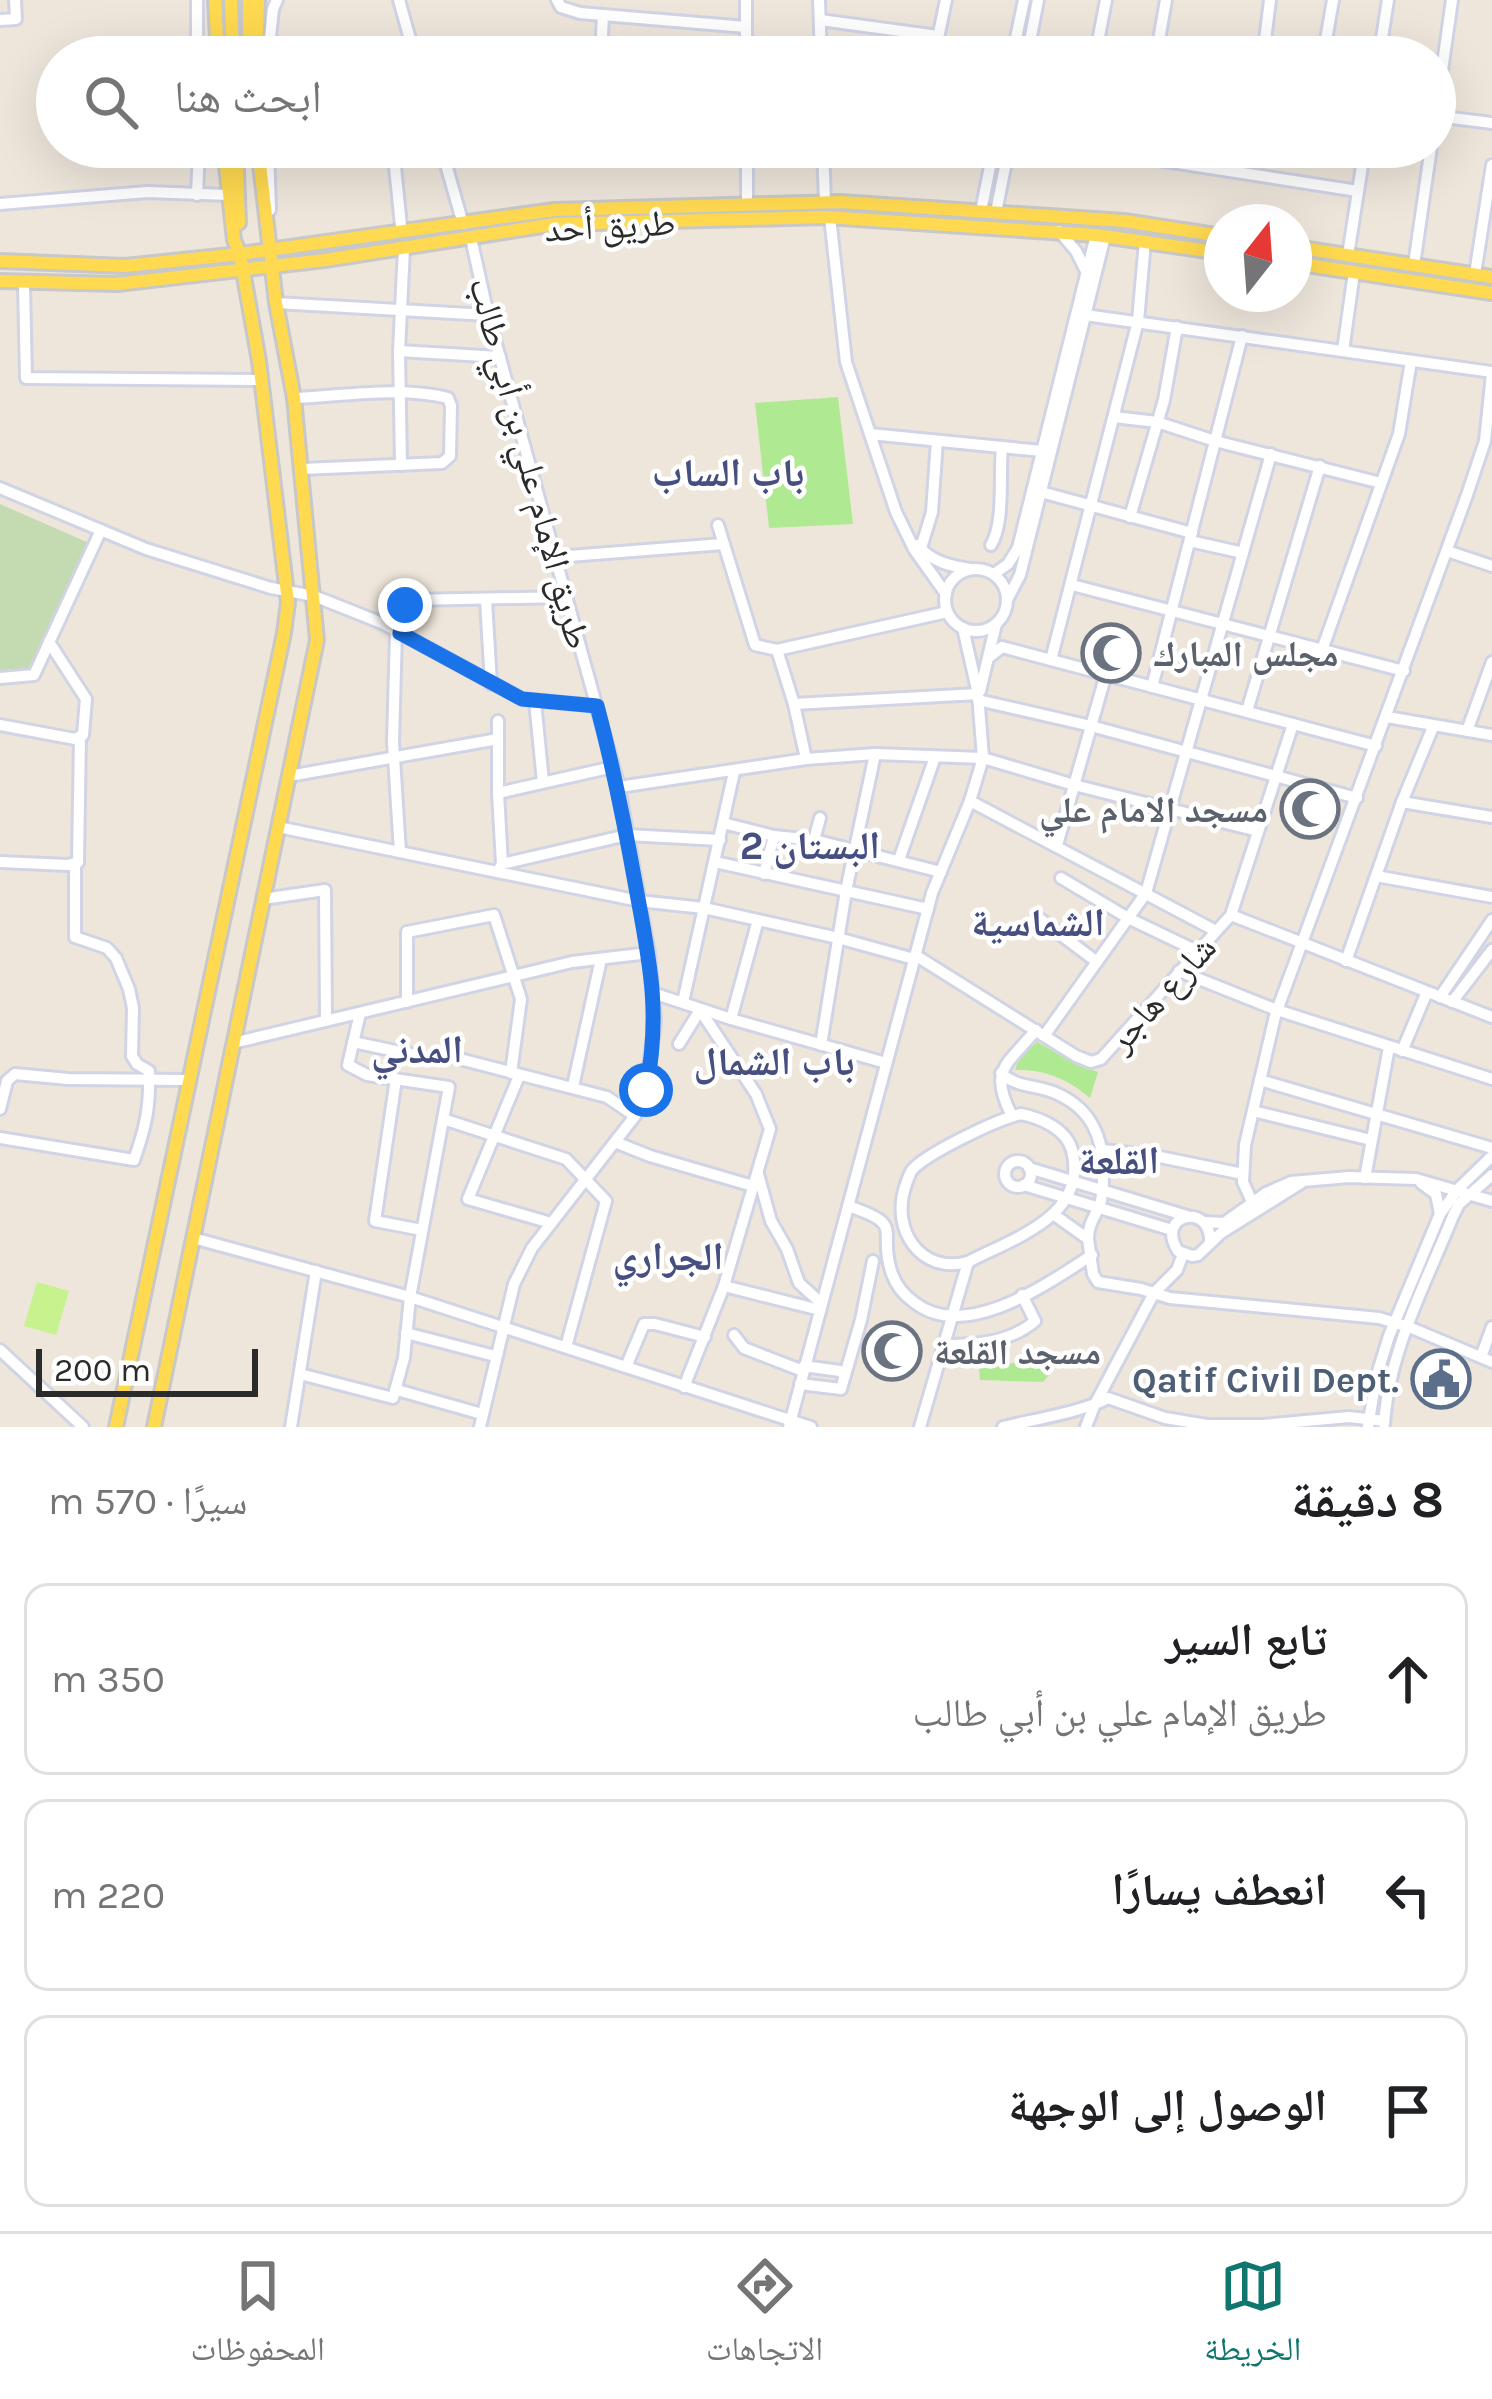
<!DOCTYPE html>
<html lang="ar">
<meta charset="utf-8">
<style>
:root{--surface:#fff;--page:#f6f6f6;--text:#202124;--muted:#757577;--line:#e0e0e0;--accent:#0f766e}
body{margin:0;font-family:Karla,"Noto Naskh Arabic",sans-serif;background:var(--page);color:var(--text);direction:rtl}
.compass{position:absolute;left:1204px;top:204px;width:108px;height:108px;border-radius:50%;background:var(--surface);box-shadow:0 12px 48px #0002;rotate:17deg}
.scale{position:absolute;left:36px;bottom:30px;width:222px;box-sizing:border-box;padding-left:12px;border:6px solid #2b2b2b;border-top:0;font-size:33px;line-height:42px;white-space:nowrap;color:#2b2b2b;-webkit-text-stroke:9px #fff;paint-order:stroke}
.stop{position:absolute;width:36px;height:36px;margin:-27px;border:9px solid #1a73e8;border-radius:50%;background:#fff}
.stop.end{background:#1a73e8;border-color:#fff;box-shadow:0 3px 12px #0008}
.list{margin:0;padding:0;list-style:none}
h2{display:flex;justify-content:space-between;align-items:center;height:156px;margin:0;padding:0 48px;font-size:51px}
h2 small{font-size:39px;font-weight:400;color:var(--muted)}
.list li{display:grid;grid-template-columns:78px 1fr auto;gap:36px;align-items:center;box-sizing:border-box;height:192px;margin:0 24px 24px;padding:0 24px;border:3px solid var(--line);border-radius:24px}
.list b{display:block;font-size:45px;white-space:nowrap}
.list p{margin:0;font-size:39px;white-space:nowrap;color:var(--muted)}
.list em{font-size:39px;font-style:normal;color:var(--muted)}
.icon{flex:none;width:66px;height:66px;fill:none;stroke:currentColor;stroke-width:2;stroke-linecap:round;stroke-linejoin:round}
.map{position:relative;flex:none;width:1492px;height:1427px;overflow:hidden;direction:ltr}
.search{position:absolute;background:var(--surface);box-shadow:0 12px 48px #0002;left:36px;right:36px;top:36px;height:132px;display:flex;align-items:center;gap:30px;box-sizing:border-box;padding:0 42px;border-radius:66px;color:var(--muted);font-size:45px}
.sheet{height:804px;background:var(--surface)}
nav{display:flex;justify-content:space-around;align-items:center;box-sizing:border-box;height:168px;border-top:3px solid var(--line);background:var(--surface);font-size:33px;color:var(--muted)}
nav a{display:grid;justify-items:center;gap:6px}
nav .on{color:var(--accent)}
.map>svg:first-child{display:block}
.green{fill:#afea92}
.cemetery{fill:#c4dab1}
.pitch{fill:#c6f38d}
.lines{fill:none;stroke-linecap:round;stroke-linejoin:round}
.minor-casing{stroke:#d0d4e5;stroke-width:16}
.major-casing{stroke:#c8c8c8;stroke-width:18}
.minor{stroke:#fff;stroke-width:10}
.major{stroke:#ffd950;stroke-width:12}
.route{stroke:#1a73e8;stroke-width:15}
.labels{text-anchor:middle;stroke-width:9;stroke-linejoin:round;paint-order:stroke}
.street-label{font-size:36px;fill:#2b2b2b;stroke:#fff}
.worship-label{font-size:36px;font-weight:bold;fill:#5b616d;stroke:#fff;text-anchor:start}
.service-label{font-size:36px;font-weight:bold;fill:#4e5e75;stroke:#fff;text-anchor:end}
.neighbourhood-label{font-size:39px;font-weight:bold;fill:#464f80;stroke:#fff}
</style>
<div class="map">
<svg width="1492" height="1427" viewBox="0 0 1492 1427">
<rect width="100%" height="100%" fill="#eee6db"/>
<g class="green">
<polygon points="838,397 853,524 769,528 755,403"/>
<path d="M1037 1042 1082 1067 1098 1072 1090 1098C1068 1079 1044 1069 1015 1070L1019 1059Z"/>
<polygon points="1035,1353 1062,1360 1043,1382 980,1380 979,1369 1019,1362"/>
</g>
<polygon class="cemetery" points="0,504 89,543 46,636 23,677 0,671"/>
<polygon class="pitch" points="37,1282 69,1291 56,1335 24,1326"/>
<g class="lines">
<defs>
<g id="minor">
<polyline points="399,0 415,57"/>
<polyline points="557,0 561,7 580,13 603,15"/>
<polyline points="746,0 746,57"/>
<polyline points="819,0 821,57"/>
<polyline points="0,20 16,19 15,0"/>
<polyline points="820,20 938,36"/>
<polyline points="197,42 197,0"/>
<polyline points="1158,45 1237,57"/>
<polyline points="821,48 865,57"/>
<polyline points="268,57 273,9 277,0"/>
<polyline points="601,57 603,15 746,27"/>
<polyline points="934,57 946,0"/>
<polyline points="1012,57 1024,0"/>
<polyline points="1027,57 1038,0"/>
<polyline points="1095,57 1106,0"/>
<polyline points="1156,57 1166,0"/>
<polyline points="1263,57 1270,0"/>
<polyline points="1323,57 1333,0"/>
<polyline points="1379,57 1388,0"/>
<polyline points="1436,116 1492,123"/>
<polyline points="1435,120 1452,0"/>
<polyline points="268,147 270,210"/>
<polyline points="393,147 401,226 405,231"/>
<polyline points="441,147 463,224"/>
<polyline points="747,147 747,204"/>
<polyline points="823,147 825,202"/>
<polyline points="1075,147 1358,191"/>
<polyline points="197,195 199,147"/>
<polyline points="0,204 147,192 228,195"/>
<polyline points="981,211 994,147"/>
<polyline points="996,212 1009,147"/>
<polyline points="830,217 846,362 896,512 914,549 946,594"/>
<polyline points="1059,231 1076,251 1087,273"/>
<polyline points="471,238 488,315 619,787 649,953 655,1021 646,1090 635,1116 532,1248 514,1284 480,1427"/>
<polyline points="1348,255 1365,147"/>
<polyline points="1414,265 1431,147"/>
<polyline points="1475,274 1492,165"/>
<polyline points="24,284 26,378 262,380"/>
<polyline points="276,303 488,315"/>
<polyline points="1085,315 1492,372"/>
<polyline points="399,351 500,357"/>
<polyline points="1343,351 1354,272"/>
<path d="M294 398C341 396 403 386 448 398L451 406 450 456 442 463 302 469"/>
<polyline points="1114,417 1157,422 1215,441 1381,483"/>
<polyline points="870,434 1042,451"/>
<polyline points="401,465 399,351 404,248"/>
<polyline points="0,488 146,549 271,588 314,596 382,623 522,699 597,706"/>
<polyline points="1041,492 1192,533"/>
<polyline points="1130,517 1164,400 1177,327"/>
<polyline points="718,525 755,645 777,650 947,612"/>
<polyline points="1190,541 1243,553"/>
<path d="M918 545C931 562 951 566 970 569"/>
<path d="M991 545C1005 522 999 475 1002 447"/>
<polyline points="921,548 932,512 937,441"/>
<polyline points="1447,551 1492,566"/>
<polyline points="556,557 723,544"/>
<circle cx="976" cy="600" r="31"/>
<polyline points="994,574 1008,564 1018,548 1096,235"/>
<polyline points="1072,585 1404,671"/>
<polyline points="486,600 491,684"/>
<polyline points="1007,600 1020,575 1105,236"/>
<polyline points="396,631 393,742 400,852"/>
<polyline points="400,633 405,605 410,600 567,597"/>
<polyline points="777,650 794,704 806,759"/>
<polyline points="1322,650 1399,434 1411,361"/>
<polyline points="988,658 1002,647 1376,746"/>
<polyline points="1051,660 1138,321 1145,241"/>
<polyline points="0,678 34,675 101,530"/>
<polyline points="1152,687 1242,336"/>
<polyline points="980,691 996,624"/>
<polyline points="978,700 1091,726 1357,798"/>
<polyline points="535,701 543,782"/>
<polyline points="794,704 978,694"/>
<polyline points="1247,711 1320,466"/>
<polyline points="1387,717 1492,735"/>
<polyline points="498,721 498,793 502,864 499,869"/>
<polyline points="0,725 75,739 83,735 86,699 49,642"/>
<polyline points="1467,731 1492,662"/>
<polyline points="289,776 498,739"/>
<polyline points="619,787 806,759 875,754 983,758 1074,785 1258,831"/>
<polyline points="498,793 613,767"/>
<polyline points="970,801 1216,931"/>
<polyline points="1402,802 1492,817"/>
<polyline points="723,823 774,836 814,840 941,872"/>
<polyline points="278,827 639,901 704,908 838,938 914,959"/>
<polyline points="814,840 820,818"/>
<polyline points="1057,845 1106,674"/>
<polyline points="899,860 935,757"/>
<polyline points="0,862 68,865 78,862 80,736"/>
<polyline points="715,862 928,909"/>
<polyline points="502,864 627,835 720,840"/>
<polyline points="764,874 774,836"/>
<polyline points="1376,876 1492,897"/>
<polyline points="1061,878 1128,918 1197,951"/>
<polyline points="263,899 325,890 326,1021"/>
<polyline points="1231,915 1492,1017"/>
<polyline points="1040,919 1097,962"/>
<polyline points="915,955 1076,1056 1091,1062 1101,1059 1231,915 1293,724"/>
<polyline points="1346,961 1402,802 1433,727"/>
<polyline points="1179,971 1277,1010 1492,1079"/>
<polyline points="653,993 731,1019 886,1063"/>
<polyline points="1440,997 1492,920"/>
<polyline points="407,1002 407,932 494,915 521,999 511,1073"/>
<polyline points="683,1002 734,772"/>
<polyline points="1452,1002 1492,950"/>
<polyline points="731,1019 758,920"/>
<polyline points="1044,1036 1146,893 1271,454"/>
<polyline points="353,1042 424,1057"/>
<polyline points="233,1043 572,962 649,953"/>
<polyline points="679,1044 700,1010 756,1094 770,1129 724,1286 684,1387"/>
<polyline points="821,1045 846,891 875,754"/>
<polyline points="1402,1051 1427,992"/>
<polyline points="448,1056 607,1097 635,1116"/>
<path d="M1001 1073C1015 1087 1035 1085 1053 1092 1091 1107 1104 1137 1103 1176 1103 1185 1103 1195 1100 1204 1095 1217 1088 1224 1088 1239"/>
<polyline points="519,1076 468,1199 551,1223"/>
<polyline points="396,1079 375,1221 422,1230"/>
<polyline points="1260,1080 1492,1148"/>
<polyline points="573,1086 601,959"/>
<polyline points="0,1109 7,1081 15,1074 68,1079 188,1080"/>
<polyline points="1253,1111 1371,1140"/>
<path d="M1021 1114C1041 1118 1066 1129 1072 1150 1089 1216 1014 1238 968 1262 921 1275 891 1230 905 1187 906 1184 910 1173 912 1170 927 1153 998 1119 1021 1114Z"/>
<path d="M1012 1116C988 1070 1007 1065 1036 1030"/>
<polyline points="443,1119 566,1159 606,1201 566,1347"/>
<path d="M0 1138 134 1160C146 1126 150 1107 149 1071L137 1064 132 1056 133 1008 129 989 116 958 107 948 75 937V865L78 862"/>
<polyline points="615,1142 650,1156 753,1186"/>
<polyline points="1103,1150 1155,1156 1243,1174"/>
<circle cx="1018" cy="1174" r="13"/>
<polyline points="1029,1168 1187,1216"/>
<polyline points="758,1174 771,1221 787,1249 799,1283 821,1303"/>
<polyline points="1365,1178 1389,1047"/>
<polyline points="1421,1183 1436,1194 1440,1214"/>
<polyline points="1024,1185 1172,1230"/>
<polyline points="1253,1204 1243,1182 1245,1145 1275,1016 1467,495 1485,441 1492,374"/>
<path d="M848 1206C908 1226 876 1229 892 1274 896 1285 905 1296 915 1303 966 1342 1047 1284 1092 1255"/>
<polyline points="1053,1214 1088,1239 1093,1274 1098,1282 1141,1289 1170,1298 1379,1318 1409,1327 1492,1362"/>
<polyline points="1205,1222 1224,1223 1266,1193 1291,1182 1349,1177 1416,1179 1492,1201"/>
<polyline points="193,1238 410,1297 811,1427"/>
<path d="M1210 1243C1212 1201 1154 1214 1178 1251L1192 1256 1198 1255 1221 1233 1301 1183"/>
<polyline points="724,1286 820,1310"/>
<polyline points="406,1333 495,1356"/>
<polyline points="734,1335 744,1348 803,1371"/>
<path d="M944 1345C976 1345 1009 1343 1035 1321L1022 1295"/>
<polyline points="0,1350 83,1427"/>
<polyline points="1481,1357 1492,1327"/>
<polyline points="626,1367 644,1324 655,1324 705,1337"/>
<polyline points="300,1374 393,1398 404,1358 410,1297 449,1087 367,1075 348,1065 360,1013"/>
<polyline points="845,1375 861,1320 873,1261"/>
<polyline points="800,1384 841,1389 845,1375 840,1371 804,1366"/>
<polyline points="397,1390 482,1414"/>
<path d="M1384 1424C1389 1351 1426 1283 1453 1216L1459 1204 1492 1175"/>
<polyline points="291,1427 316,1271"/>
<polyline points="789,1427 932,893 970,801 983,758 978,694 963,628"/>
<polyline points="920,1427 968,1262"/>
<path d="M1003 1427C1031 1420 1086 1411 1108 1398L1165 1418 1207 1425H1263L1349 1417 1384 1421"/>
<polyline points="1086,1427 1094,1406 1154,1293 1177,1270 1183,1254"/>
<polyline points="1368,1427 1376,1378 1389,1336 1440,1214 1458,1189 1492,1156"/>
</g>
<g id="major">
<polyline points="215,0 218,57"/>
<polyline points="231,0 233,57"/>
<polyline points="249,0 249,32"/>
<polyline points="256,57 258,0"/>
<polyline points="236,147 239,223"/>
<polyline points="1294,247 1492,277"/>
<polyline points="0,261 125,266 240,254 554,210 840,202 1124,221 1222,236"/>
<polyline points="1294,263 1492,293"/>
<polyline points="0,281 117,284 325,260 555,224 826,217 1096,235 1222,253"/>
<polyline points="116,1427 284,633 288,602 259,361 240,254 234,240 224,147"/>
<polyline points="154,1427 317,640 294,398 276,303 258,147"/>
</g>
</defs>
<use href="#minor" class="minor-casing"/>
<use href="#major" class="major-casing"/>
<use href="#minor" class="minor"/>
<use href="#major" class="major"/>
</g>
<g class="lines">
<path class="route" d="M405 605 400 633 522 699 597 706C613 766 625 826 636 888 650 963 661 1013 646 1090"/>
</g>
<defs>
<symbol id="mosque-ring" viewBox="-11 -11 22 22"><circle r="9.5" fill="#fff" stroke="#6b7280" stroke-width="1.5"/><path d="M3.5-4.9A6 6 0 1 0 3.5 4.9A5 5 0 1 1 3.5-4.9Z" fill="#6b7280"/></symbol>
<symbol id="civic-ring" viewBox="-11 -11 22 22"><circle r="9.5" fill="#fff" stroke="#5c6f8a" stroke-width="1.5"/><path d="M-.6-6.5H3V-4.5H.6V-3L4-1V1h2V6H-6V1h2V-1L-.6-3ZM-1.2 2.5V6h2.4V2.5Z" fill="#5c6f8a"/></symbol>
</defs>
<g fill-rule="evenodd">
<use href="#mosque-ring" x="1078" y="620" width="66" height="66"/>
<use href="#mosque-ring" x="1277" y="776" width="66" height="66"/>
<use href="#mosque-ring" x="859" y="1318" width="66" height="66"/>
<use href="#civic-ring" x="1408" y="1346" width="66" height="66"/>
</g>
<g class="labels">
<g class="street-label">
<text transform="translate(610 225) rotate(-3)" y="13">طريق أحد</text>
<text transform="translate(531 463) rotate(75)" y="13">طريق الإمام علي بن أبي طالب</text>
<text transform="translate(1161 993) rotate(-48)" y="13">شارع هاجر</text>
</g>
<g class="worship-label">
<text x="1153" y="666">مجلس المبارك</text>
<text x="1268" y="822" text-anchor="end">مسجد الامام علي</text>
<text x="934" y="1364">مسجد القلعة</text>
</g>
<g class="service-label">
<text x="1399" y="1392">Qatif Civil Dept.</text>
</g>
<g class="neighbourhood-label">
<text x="728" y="486">باب الساب</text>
<text x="810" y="859">البستان 2</text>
<text x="1038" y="936">الشماسية</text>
<text x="417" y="1063">المدني</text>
<text x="774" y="1075">باب الشمال</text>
<text x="1119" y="1174">القلعة</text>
<text x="668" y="1270">الجراري</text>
</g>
</g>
</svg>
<svg class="compass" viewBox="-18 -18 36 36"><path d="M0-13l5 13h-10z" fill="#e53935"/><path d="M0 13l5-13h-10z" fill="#757577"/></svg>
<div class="scale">200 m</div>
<div class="stop" style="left:646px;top:1090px"></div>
<div class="stop end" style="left:405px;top:605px"></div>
<div class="search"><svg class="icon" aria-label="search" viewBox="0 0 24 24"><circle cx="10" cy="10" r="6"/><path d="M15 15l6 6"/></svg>ابحث هنا</div>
</div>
<section class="sheet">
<h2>8 دقيقة<small>سيرًا · 570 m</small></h2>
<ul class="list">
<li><svg class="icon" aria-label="ahead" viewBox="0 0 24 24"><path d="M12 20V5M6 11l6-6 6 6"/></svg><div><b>تابع السير</b><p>طريق الإمام علي بن أبي طالب</p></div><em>350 m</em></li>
<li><svg class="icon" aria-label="left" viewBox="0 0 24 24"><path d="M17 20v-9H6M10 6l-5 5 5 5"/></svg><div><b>انعطف يسارًا</b></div><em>220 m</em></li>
<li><svg class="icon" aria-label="arrive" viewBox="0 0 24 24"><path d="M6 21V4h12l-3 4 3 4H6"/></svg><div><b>الوصول إلى الوجهة</b></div></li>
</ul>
</section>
<nav>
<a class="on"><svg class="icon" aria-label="map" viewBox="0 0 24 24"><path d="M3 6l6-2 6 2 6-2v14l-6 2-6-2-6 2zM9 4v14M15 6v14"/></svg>الخريطة</a>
<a><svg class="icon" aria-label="directions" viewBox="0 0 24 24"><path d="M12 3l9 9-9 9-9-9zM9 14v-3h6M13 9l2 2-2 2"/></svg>الاتجاهات</a>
<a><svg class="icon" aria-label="saved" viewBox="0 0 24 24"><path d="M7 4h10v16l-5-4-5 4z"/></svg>المحفوظات</a>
</nav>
